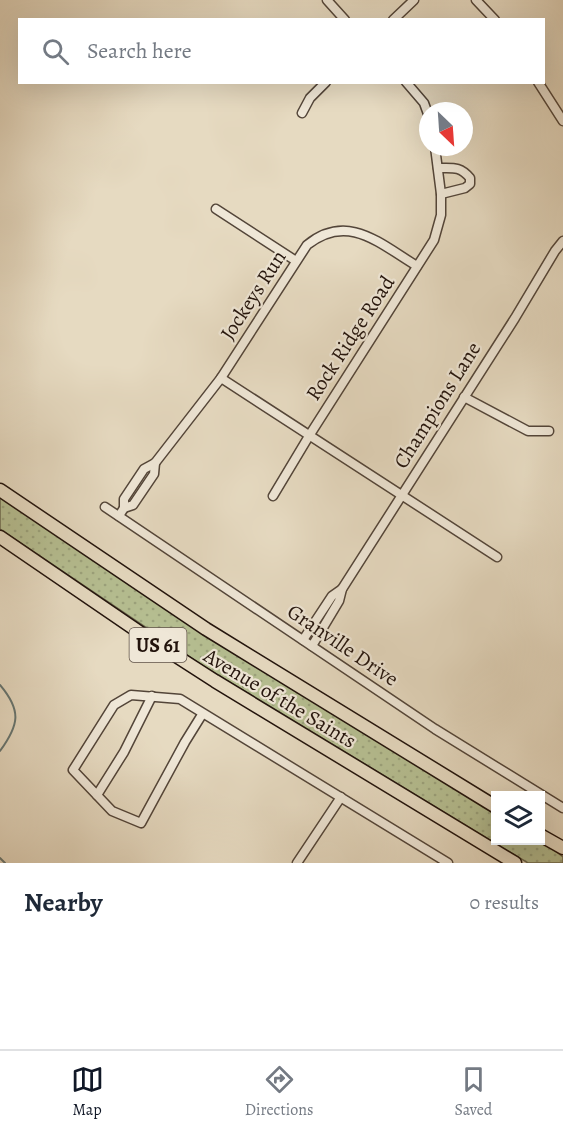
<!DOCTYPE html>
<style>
:root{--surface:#fff;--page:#f2f2f3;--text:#1f2937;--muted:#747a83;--line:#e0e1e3;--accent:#111827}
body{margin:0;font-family:Alegreya,serif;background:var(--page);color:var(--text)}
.controls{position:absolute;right:18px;bottom:18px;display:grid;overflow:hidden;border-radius:0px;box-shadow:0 6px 24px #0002}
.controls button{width:54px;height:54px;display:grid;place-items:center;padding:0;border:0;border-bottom:2px solid var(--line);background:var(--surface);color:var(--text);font:30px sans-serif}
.compass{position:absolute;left:419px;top:102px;width:54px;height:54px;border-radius:50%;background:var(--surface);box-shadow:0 6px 24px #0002;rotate:155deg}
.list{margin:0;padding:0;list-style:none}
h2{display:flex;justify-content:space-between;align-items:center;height:78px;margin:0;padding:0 24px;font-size:26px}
h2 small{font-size:20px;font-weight:400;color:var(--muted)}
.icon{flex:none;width:33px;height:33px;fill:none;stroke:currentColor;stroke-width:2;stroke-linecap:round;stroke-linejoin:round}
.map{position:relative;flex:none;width:563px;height:863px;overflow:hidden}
.search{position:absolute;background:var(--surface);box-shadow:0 6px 24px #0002;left:18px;right:18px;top:18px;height:66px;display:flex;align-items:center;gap:15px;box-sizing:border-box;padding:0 21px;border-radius:0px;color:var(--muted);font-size:22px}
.sheet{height:186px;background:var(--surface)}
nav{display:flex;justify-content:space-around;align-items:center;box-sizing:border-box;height:84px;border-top:2px solid var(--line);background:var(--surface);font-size:16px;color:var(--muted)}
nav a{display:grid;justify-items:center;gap:3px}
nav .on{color:var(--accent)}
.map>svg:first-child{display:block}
.grass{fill:url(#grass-dots);stroke:#6c694f;stroke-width:1.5}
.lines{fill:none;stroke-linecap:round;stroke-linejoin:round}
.stream{stroke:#687773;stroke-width:2}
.minor-casing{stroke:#534539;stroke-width:11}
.highway-casing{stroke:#22130c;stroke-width:15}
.minor{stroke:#efe7d7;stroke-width:8}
.highway{stroke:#e6dac1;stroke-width:12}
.labels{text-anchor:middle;stroke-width:4.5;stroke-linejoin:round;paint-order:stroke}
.shield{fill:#efe7d7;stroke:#605349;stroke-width:1.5}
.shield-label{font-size:20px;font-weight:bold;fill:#22130c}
.street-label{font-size:21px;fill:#22130c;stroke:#efe7d7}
</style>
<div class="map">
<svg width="563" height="863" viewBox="0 0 563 863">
<defs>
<pattern id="grass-dots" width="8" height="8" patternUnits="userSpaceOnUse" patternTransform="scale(1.5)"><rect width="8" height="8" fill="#b6bf92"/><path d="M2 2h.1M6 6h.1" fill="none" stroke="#9ca37d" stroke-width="1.8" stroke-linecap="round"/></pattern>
</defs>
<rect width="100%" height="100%" fill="#e6dac1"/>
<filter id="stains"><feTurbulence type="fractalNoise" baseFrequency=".00333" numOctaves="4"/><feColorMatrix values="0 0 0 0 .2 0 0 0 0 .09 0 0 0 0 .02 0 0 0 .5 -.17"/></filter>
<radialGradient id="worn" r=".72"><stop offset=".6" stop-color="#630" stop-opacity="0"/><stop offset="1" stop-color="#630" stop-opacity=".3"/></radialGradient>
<polygon class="grass" points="0,496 208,637 495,813 496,840 541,840 563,857 563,863 528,863 205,667 0,529"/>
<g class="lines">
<g class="stream">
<path d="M0 685C22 711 19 725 0 751"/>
<polyline points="0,858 5,863"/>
</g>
<defs>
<g id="minor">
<polyline points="327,0 345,20"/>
<polyline points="476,0 495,20"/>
<polyline points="393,20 414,0"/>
<polyline points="406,82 424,103 428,114"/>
<polyline points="538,82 563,121"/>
<polyline points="302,113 310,98 326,82"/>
<path d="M438 168C453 168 460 166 470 178V184L465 188 441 194"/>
<polyline points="216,209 296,261"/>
<polyline points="221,378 497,557"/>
<polyline points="464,397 528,431 549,431"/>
<polyline points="273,496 309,436 434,240 441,215 441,194 435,147"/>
<polyline points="105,507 435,729 563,808"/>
<polyline points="124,508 133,505 154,474 155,463"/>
<path d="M119 516 124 508V499L144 469 155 463 221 378 307 245C348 212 380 244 417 266"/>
<polyline points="303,640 332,596 342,589"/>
<polyline points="312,646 339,601 342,589 515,318 555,251 563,241"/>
<polyline points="203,713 185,742 141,823 112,811 73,770 114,705 131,695 180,699 448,863"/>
<polyline points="97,795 124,752 152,696"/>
<polyline points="297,863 341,797"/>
</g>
<g id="highway">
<polyline points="0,490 206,629 496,807"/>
<polyline points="0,537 142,634 215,681 515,863"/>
<polyline points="540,835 563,848"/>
</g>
</defs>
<use href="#minor" class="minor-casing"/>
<use href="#highway" class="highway-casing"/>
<use href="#minor" class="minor"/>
<use href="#highway" class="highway"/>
</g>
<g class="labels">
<rect class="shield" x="129.5" y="628" width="57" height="34" rx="4.5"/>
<g class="shield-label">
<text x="158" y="652">US 61</text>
</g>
<g class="street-label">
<text transform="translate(253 295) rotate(-57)" y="7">Jockeys Run</text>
<text transform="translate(350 338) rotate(-57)" y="7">Rock Ridge Road</text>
<text transform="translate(437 405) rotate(-58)" y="7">Champions Lane</text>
<text transform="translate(343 645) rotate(34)" y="7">Granville Drive</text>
<text transform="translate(280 698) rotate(31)" y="7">Avenue of the Saints</text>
</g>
</g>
<rect width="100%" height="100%" filter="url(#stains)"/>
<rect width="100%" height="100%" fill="url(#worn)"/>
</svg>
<div class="controls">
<button><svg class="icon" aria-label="layers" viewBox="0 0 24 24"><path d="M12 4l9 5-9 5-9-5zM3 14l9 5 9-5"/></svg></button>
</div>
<svg class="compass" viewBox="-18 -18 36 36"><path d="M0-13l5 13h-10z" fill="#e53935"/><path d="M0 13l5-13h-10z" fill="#747a83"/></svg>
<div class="search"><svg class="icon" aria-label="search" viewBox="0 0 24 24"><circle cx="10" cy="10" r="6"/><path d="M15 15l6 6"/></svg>Search here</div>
</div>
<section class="sheet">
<h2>Nearby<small>0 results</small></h2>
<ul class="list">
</ul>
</section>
<nav>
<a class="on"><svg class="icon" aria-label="map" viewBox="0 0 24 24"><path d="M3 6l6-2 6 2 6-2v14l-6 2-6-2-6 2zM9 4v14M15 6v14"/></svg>Map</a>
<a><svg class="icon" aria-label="directions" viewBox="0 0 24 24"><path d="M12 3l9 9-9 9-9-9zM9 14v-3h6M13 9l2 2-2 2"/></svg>Directions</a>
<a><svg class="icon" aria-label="saved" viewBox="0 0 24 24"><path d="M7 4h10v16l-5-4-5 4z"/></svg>Saved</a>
</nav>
